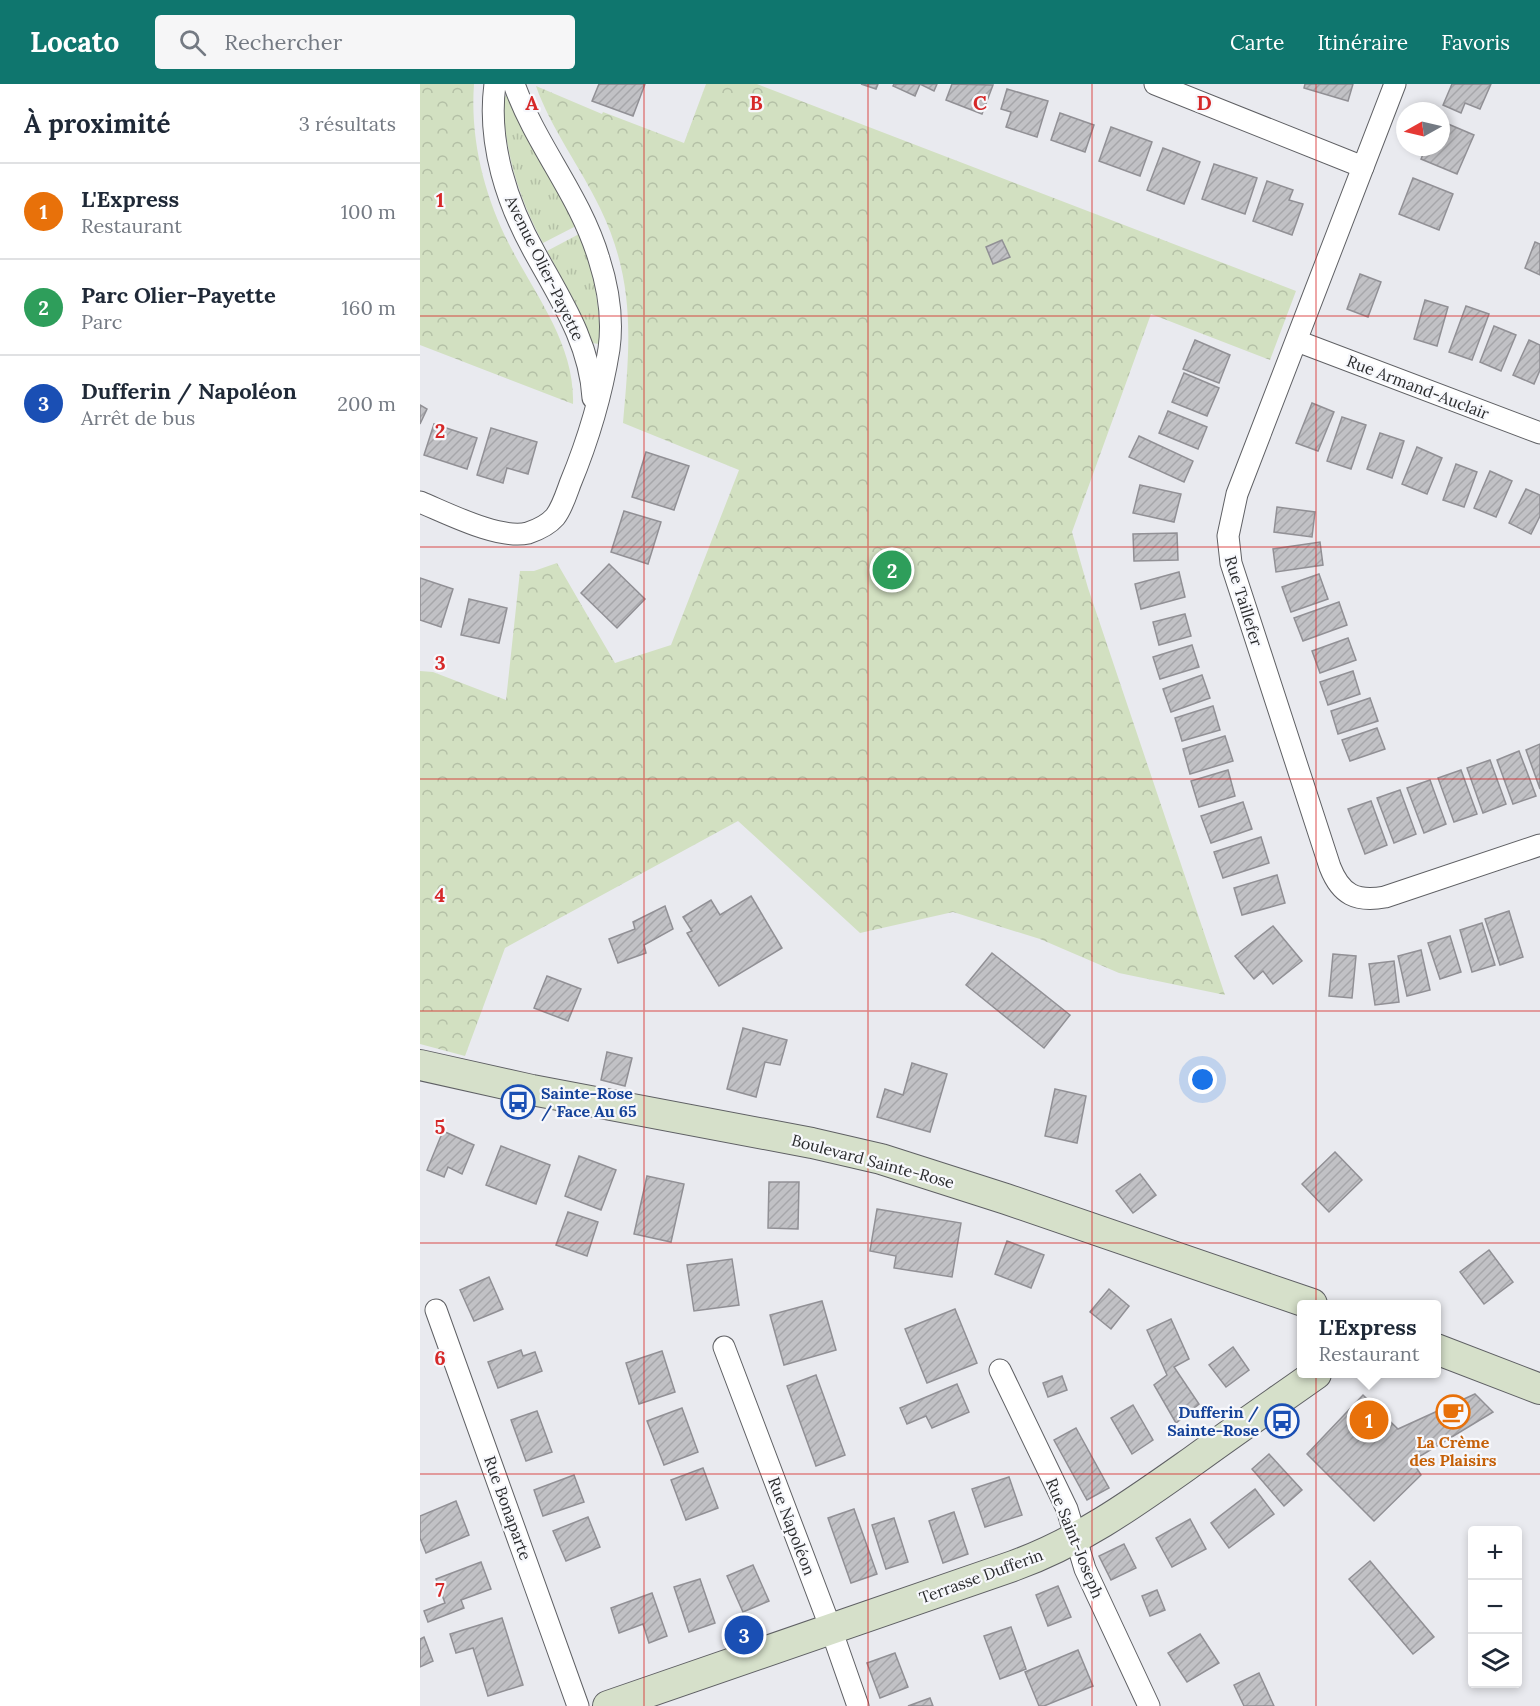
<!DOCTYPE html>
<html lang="fr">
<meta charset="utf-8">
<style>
:root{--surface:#fff;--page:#f6f6f7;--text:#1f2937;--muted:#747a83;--line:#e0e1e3;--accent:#0f766e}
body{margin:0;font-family:Lora,serif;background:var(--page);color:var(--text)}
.controls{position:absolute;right:18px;bottom:18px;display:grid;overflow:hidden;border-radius:6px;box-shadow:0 3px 9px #0003}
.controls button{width:54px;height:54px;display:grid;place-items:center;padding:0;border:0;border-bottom:2px solid var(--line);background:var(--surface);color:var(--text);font:30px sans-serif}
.compass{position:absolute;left:976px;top:18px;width:54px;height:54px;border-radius:50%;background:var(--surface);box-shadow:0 3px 9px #0003;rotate:262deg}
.you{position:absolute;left:783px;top:996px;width:21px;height:21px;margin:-15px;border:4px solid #fff;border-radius:50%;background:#1a73e8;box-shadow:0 0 0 9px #1a73e833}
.badge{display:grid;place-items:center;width:39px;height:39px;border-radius:50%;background:var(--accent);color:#fff;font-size:20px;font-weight:700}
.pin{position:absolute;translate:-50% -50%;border:3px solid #fff;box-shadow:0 2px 6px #0006}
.popup{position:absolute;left:877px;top:1216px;width:144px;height:78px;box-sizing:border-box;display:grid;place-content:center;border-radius:6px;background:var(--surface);filter:drop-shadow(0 2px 4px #0005);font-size:20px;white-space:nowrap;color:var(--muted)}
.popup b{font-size:22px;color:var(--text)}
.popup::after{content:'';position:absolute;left:50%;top:100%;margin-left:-12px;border:12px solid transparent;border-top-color:var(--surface)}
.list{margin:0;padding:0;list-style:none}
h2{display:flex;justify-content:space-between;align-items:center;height:78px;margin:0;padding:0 24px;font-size:26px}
h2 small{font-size:20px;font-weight:400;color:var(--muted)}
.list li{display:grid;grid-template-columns:39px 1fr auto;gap:18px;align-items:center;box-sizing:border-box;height:96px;padding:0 24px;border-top:2px solid var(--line)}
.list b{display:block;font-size:22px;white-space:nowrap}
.list p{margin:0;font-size:20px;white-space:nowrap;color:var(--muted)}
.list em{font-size:20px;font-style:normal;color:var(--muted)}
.icon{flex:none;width:33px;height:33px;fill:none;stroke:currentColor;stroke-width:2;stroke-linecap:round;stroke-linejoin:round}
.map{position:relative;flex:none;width:1120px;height:1622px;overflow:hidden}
header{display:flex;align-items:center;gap:36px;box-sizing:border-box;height:84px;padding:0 30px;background:var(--accent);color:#fff}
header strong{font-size:28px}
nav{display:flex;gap:33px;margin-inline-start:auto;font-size:21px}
.search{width:420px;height:54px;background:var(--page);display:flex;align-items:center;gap:15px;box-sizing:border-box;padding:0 21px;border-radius:6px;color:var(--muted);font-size:22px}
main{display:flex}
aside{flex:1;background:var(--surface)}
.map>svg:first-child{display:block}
.grass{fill:url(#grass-tufts)}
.park{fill:url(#park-crowns)}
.building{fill:url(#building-hatch);stroke:#919095;stroke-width:1.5}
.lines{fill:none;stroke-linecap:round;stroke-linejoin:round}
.street-casing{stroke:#5f6064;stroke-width:23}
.secondary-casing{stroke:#5f6064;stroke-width:32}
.street{stroke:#fff;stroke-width:21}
.secondary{stroke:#d6e0ca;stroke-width:30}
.grid{fill:none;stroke:#d62828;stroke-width:1.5;stroke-opacity:0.55}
.labels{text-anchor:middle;stroke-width:4.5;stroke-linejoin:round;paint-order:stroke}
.street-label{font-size:16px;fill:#2b2c2e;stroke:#f7f8fc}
.transit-label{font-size:16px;font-weight:bold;fill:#164399;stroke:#f7f8fc;text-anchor:start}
.food-label{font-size:16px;font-weight:bold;fill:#c56008;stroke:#f7f8fc}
.grid-label{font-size:20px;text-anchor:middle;font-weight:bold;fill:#d62828;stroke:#f7f8fc;stroke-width:4.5;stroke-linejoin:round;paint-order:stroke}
</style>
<header>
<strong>Locato</strong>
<div class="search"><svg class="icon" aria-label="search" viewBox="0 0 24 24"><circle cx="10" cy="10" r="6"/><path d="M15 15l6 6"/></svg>Rechercher</div>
<nav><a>Carte</a><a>Itinéraire</a><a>Favoris</a></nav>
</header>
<main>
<aside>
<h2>À proximité<small>3 résultats</small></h2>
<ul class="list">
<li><span class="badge" style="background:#e8710a">1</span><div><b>L'Express</b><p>Restaurant</p></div><em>100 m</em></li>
<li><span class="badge" style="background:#2e9e5b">2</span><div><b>Parc Olier-Payette</b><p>Parc</p></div><em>160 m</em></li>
<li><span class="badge" style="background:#1a4fb4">3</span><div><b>Dufferin / Napoléon</b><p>Arrêt de bus</p></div><em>200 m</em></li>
</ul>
</aside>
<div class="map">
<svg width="1120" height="1622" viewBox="0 0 1120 1622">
<defs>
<pattern id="grass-tufts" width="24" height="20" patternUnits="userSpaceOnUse" patternTransform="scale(1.5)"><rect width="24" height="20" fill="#d2e0c1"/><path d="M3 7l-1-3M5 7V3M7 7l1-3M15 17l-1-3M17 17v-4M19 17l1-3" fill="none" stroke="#b4c0a6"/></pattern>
<pattern id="park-crowns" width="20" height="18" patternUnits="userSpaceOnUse" patternTransform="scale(1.5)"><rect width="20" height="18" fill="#d2e0c1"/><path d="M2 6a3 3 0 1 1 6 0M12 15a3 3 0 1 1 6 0" fill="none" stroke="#b4c0a6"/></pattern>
<pattern id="building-hatch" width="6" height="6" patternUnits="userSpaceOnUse" patternTransform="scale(1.5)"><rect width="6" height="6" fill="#c1c1c5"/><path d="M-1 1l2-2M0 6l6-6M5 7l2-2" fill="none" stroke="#a6a6aa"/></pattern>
</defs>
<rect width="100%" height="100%" fill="#e9eaef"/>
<g class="grass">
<path d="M89 11 156 142 123 159C98 113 84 66 83 13Z"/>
<path d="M159 150C173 186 181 221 179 260L172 259 157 222 127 167Z"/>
</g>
<g class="park">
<path d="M0 0H54C50 55 64 111 89 160 115 211 155 260 153 320L0 261Z"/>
<path d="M286 0H337L876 207 850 276 731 230 652 448 668 504 805 911 699 889 620 855 533 828 440 849 318 737 85 864 45 972 0 960V587L13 588 86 616 100 487H114L137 479 195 579 251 561 319 386 203 339C210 260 216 198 180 124 161 84 130 43 116 2L182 30 183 28 264 59Z"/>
</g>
<g class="building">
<polygon points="179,0 225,0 213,32 172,17"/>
<polygon points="441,0 458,0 456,5"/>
<polygon points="474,0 517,0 514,7 500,0 495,12 473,2"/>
<polygon points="532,0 573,1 562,30 526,16"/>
<polygon points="885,0 933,0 928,17 884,4"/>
<polygon points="1032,0 1071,0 1060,25 1045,19 1041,29 1023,21"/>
<polygon points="587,5 628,17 617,53 586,43 591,28 581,25"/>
<polygon points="640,29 674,41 665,68 631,56"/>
<polygon points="1021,37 1054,51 1037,90 1001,75 1006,63 1021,63"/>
<polygon points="691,43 732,58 720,92 679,77"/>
<polygon points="743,64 780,78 764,120 727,106"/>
<polygon points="794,80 837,94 825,130 782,115"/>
<polygon points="993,94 1033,110 1019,146 979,130"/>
<polygon points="847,97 873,106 869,116 883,120 872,151 833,137"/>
<polygon points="582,156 590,173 573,180 566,163"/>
<polygon points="1115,158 1120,160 1120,191 1105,184"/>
<polygon points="940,190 961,198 948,233 927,225"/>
<polygon points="1005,216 1028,223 1017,262 994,255"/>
<polygon points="1046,222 1069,230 1052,276 1029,268"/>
<polygon points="1074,242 1096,251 1081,287 1060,278"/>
<polygon points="775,256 810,271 799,299 763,285"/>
<polygon points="1109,256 1120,261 1120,286 1114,300 1093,291"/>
<polygon points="764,289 799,304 787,332 752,318"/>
<polygon points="892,319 914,328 898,367 876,359"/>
<polygon points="0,321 7,325 0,340"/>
<polygon points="748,327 787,343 778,365 739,349"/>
<polygon points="922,333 946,341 931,385 907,377"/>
<polygon points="14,340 57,354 47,385 4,371"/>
<polygon points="71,344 117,358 108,390 87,384 83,399 57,391"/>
<polygon points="960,349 984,357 972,394 947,385"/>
<polygon points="719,352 773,377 764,398 709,373"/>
<polygon points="997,363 1022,374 1007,410 982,400"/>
<polygon points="226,368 269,382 254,426 212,413"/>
<polygon points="1036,380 1057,388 1044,423 1023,416"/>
<polygon points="1070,387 1092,397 1076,433 1054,424"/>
<polygon points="720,401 761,410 754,438 713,429"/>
<polygon points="1106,405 1120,411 1120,432 1111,450 1089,439"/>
<polygon points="857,423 895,428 892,453 854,448"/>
<polygon points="204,427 241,438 228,480 191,468"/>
<polygon points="757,449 758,476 714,477 713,450"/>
<polygon points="900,458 903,481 856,488 853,465"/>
<polygon points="189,480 225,515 197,544 161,509"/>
<polygon points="759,488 765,513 721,525 715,500"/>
<polygon points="899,490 908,515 871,528 862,503"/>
<polygon points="0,494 33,505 21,543 0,536"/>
<polygon points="49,515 87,524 79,559 41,551"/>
<polygon points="919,518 927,541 883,557 874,534"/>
<polygon points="765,530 771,552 739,561 733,538"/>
<polygon points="928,554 936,576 900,589 892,567"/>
<polygon points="772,561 779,583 740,595 733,573"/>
<polygon points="933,587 940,610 908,621 900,598"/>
<polygon points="782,591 790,614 751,628 743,605"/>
<polygon points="950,614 958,637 918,650 911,627"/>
<polygon points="793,622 800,646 762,657 755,634"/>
<polygon points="957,644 965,665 930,677 922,656"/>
<polygon points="805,652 813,677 770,690 763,665"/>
<polygon points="1120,660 1120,705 1106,666"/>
<polygon points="1099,667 1116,712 1093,720 1077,676"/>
<polygon points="1070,676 1086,720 1063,729 1047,684"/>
<polygon points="808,686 815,712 779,723 771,697"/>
<polygon points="1041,686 1057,730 1034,738 1018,694"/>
<polygon points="1010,696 1026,740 1004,749 987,704"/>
<polygon points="980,706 996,750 974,759 957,714"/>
<polygon points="951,717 967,761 945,770 928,725"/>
<polygon points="823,718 832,745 791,759 781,732"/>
<polygon points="841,753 849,779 803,794 794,768"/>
<polygon points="857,791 865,819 822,831 814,804"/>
<polygon points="331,812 362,864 299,902 267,849 272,847 263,833 291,816 300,831"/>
<polygon points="245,822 253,845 224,861 226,869 198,879 189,855 215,845 213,838"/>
<polygon points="1089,827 1103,873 1080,881 1065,835"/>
<polygon points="1062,839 1075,881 1052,888 1040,846"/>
<polygon points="853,842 882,877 853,900 843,887 834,895 815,872"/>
<polygon points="1030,852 1041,888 1020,895 1008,859"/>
<polygon points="1001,866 1010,906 987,912 978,872"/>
<polygon points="572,869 650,931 624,964 546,901"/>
<polygon points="913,870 936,872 932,914 909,912"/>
<polygon points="974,877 979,918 955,921 949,880"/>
<polygon points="127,892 161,905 148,937 114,924"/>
<polygon points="323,944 367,956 360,981 345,978 336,1013 307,1005"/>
<polygon points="187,968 212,974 205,1002 181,996"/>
<polygon points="492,979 527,990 510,1048 457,1033 465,1005 483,1011"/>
<polygon points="635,1005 666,1012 657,1059 625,1052"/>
<polygon points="23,1047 54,1061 42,1090 28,1083 24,1093 7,1086"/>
<polygon points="81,1062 130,1081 116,1120 66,1101"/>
<polygon points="915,1068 942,1096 909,1128 882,1100"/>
<polygon points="159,1072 196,1086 181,1126 145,1112"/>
<polygon points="720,1090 736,1111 713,1129 696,1107"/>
<polygon points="227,1092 264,1100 251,1158 214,1150"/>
<polygon points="349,1098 379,1098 378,1145 348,1144"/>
<polygon points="457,1125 541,1139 532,1193 474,1184 476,1172 450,1167"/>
<polygon points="148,1128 178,1138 167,1172 136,1161"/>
<polygon points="587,1157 624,1171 611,1204 575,1190"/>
<polygon points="1069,1166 1093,1198 1064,1220 1040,1188"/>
<polygon points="312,1175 319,1221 274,1227 267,1181"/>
<polygon points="69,1193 83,1225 54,1237 40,1206"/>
<polygon points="689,1205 709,1222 691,1245 670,1228"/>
<polygon points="402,1217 416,1266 364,1281 350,1231"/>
<polygon points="535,1225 557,1279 507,1299 485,1245"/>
<polygon points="751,1235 769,1275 754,1283 779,1320 756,1339 734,1301 747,1291 727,1246"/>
<polygon points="813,1263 829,1286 806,1303 789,1281"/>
<polygon points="101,1266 103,1272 115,1268 122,1287 78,1304 68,1278"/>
<polygon points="242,1267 255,1308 219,1320 206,1279"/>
<polygon points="396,1291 425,1371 396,1382 367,1302"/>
<polygon points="642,1292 647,1306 628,1313 623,1299"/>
<polygon points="537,1300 549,1328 512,1344 506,1332 487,1340 480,1324"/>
<polygon points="1055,1310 1073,1328 992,1377 1001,1391 954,1437 887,1370 943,1311 978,1345"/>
<polygon points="713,1321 733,1356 712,1370 691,1334"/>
<polygon points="262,1324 278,1368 244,1381 227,1337"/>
<polygon points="117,1327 132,1368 106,1377 91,1336"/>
<polygon points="656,1344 689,1404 667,1416 634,1356"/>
<polygon points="849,1370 882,1406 864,1422 832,1385"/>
<polygon points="283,1384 298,1424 266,1436 251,1396"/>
<polygon points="154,1391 164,1418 123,1432 114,1406"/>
<polygon points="589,1393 602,1431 565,1443 552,1405"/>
<polygon points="835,1405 854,1430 809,1464 791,1439"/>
<polygon points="36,1417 49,1451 6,1469 0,1454 0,1432"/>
<polygon points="434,1425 457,1490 431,1499 408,1434"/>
<polygon points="534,1428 548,1470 523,1479 509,1437"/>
<polygon points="168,1433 180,1463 146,1477 133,1447"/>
<polygon points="474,1434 488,1478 466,1485 452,1441"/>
<polygon points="770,1435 786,1465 752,1483 736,1454"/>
<polygon points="704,1460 716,1484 691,1496 679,1472"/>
<polygon points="950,1477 1014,1553 993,1570 929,1495"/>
<polygon points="61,1478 71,1505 41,1516 44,1524 8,1538 4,1527 25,1519 16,1495"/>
<polygon points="333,1481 349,1517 323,1528 307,1492"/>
<polygon points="280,1495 295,1539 269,1548 254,1503"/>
<polygon points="638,1502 651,1533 628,1542 616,1511"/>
<polygon points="737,1506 745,1526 730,1532 722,1512"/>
<polygon points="232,1509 247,1552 229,1559 223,1540 199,1549 191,1524"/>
<polygon points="82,1534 103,1601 68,1612 53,1564 36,1569 30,1550"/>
<polygon points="591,1543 606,1585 580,1595 564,1552"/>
<polygon points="780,1550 799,1579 767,1598 748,1569"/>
<polygon points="4,1553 13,1577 0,1583 0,1555"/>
<polygon points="658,1566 673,1602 624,1622 619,1622 605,1588"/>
<polygon points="475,1569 488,1603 460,1614 447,1579"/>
<polygon points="839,1589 854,1622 824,1622 814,1601"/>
<polygon points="510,1614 513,1622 488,1622"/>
</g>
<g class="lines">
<defs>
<g id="street">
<path d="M75 0C67 59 87 120 116 171 141 216 170 260 173 314"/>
<polyline points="735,0 943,83"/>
<path d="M975 0 817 410 808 452 811 479 910 783C921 811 936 818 965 813L1120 761"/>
<polyline points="877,257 1120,349"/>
<path d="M0 418C27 429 79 456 108 449 117 446 128 441 135 433 142 424 146 411 150 400 167 359 182 309 189 265 193 236 188 203 179 175 160 111 116 62 94 0"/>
<polyline points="16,1226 158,1622"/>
<polyline points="304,1263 411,1545 438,1622"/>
<polyline points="580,1286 647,1425 665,1485 729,1622"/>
</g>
<g id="secondary">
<polyline points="0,981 112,1006 392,1059 461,1075 586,1115 892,1220"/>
<polyline points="1016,1265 1120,1305"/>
<path d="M188 1622 593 1482C660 1458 715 1418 773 1377 814 1347 855 1319 896 1290"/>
</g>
</defs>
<use href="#street" class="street-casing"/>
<use href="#secondary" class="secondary-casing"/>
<use href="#street" class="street"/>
<use href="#secondary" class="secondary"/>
</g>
<path class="grid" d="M224 0V1622M448 0V1622M672 0V1622M896 0V1622M0 232H1120M0 463H1120M0 695H1120M0 927H1120M0 1159H1120M0 1390H1120"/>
<defs>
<symbol id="bus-ring" viewBox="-11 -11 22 22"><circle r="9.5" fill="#f7f8fc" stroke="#1a4fb4" stroke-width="1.5"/><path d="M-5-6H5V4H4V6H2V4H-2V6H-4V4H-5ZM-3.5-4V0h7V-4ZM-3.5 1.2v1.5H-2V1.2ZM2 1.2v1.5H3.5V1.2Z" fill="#1a4fb4"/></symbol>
<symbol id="cafe-ring" viewBox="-11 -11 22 22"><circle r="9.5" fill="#f7f8fc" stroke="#e8710a" stroke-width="1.5"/><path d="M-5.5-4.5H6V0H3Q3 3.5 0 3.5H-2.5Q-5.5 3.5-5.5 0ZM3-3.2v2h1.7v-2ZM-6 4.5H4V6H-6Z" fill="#e8710a"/></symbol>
</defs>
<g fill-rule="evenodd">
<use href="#bus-ring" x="79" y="999" width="38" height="38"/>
<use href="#cafe-ring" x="1014" y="1309" width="38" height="38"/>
<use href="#bus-ring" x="843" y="1318" width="38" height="38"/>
</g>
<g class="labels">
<g class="street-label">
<text transform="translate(125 184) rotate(64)" y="6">Avenue Olier-Payette</text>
<text transform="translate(998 303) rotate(21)" y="6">Rue Armand-Auclair</text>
<text transform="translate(824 517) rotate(73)" y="6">Rue Taillefer</text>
<text transform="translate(453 1077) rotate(15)" y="6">Boulevard Sainte-Rose</text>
<text transform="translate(88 1424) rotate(70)" y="6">Rue Bonaparte</text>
<text transform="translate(372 1442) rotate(69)" y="6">Rue Napoléon</text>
<text transform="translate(655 1454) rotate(68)" y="6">Rue Saint-Joseph</text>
<text transform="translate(561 1492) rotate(-20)" y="6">Terrasse Dufferin</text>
</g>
<g class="transit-label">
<text x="121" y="1015">Sainte-Rose<tspan x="121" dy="18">/ Face Au 65</tspan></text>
<text x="839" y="1334" text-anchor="end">Dufferin /<tspan x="839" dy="18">Sainte-Rose</tspan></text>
</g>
<g class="food-label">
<text x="1033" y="1364">La Crème<tspan x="1033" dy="18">des Plaisirs</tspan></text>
</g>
</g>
<g class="grid-label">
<text x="112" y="26">A</text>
<text x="336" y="26">B</text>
<text x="560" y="26">C</text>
<text x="784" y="26">D</text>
<text x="20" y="123">1</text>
<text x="20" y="354">2</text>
<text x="20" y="586">3</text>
<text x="20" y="818">4</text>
<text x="20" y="1050">5</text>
<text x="20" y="1281">6</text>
<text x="20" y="1513">7</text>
</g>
</svg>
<div class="controls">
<button>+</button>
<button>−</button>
<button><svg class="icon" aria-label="layers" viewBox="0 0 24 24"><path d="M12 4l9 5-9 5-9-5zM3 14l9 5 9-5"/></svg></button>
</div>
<svg class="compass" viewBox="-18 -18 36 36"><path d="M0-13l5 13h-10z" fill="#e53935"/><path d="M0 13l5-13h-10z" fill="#747a83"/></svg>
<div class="you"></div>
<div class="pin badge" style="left:949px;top:1336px;background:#e8710a">1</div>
<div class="popup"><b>L'Express</b>Restaurant</div>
<div class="pin badge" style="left:472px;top:486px;background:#2e9e5b">2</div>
<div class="pin badge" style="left:324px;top:1551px;background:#1a4fb4">3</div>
</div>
</main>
